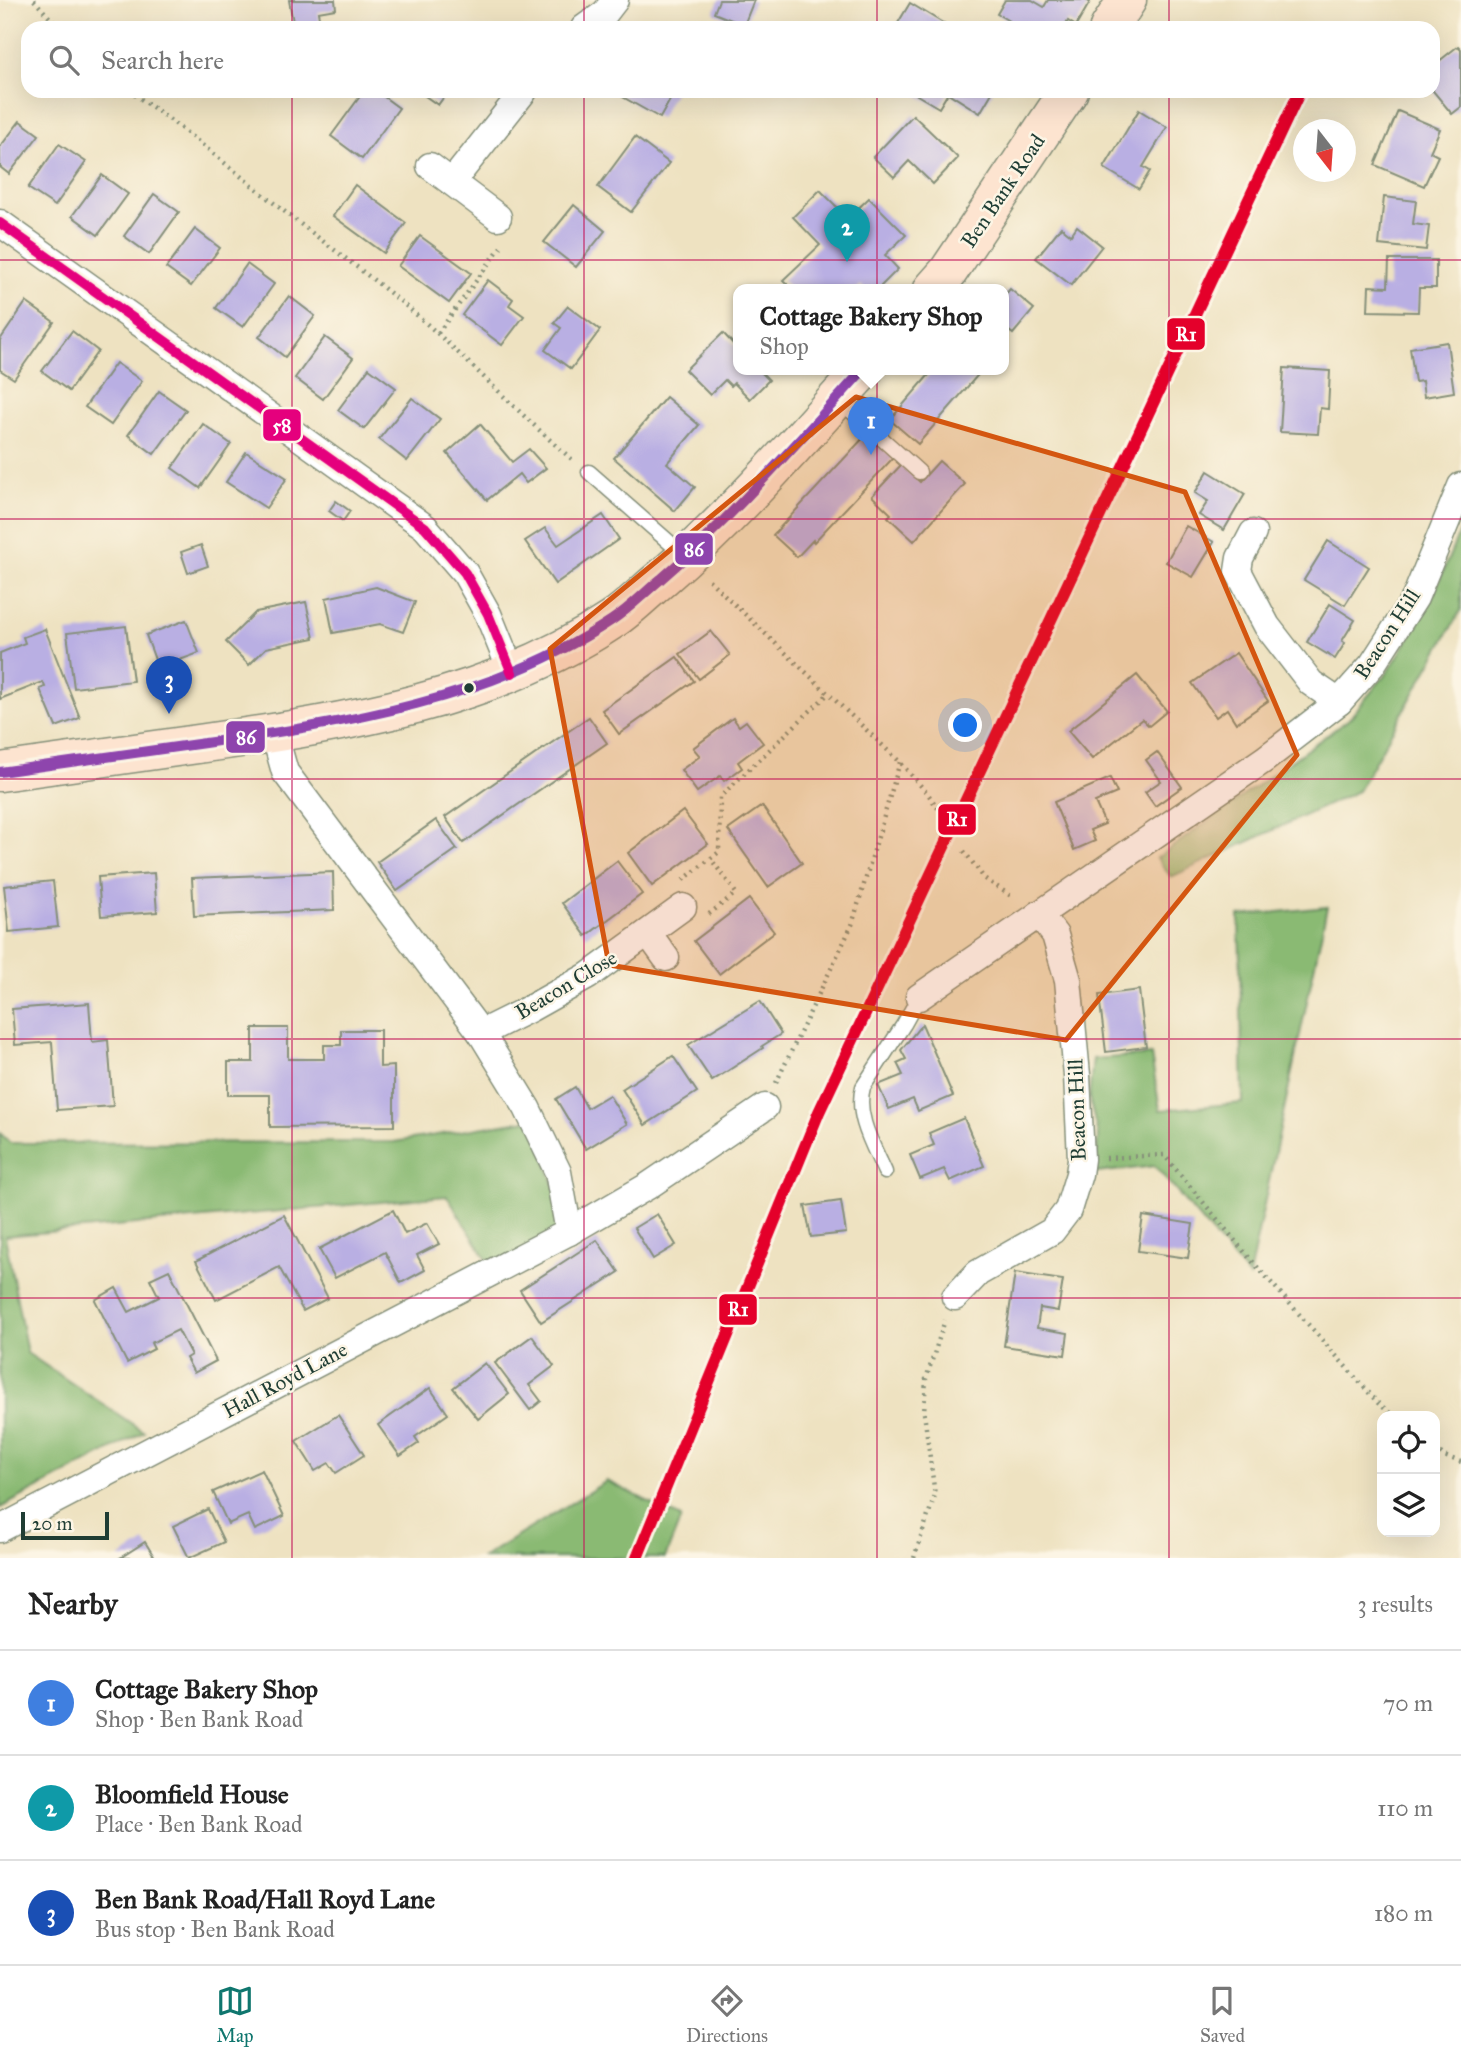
<!DOCTYPE html>
<meta charset="utf-8">
<style>
:root{--surface:#fff;--page:#f2f2f2;--text:#222;--muted:#767676;--line:#e0e0e0;--accent:#0f766e}
body{margin:0;font-family:"IM FELL Great Primer",serif;background:var(--page);color:var(--text)}
.controls{position:absolute;right:21px;bottom:21px;display:grid;overflow:hidden;border-radius:14px;box-shadow:0 7px 28px #0002}
.controls button{width:63px;height:63px;display:grid;place-items:center;padding:0;border:0;border-bottom:2px solid var(--line);background:var(--surface);color:var(--text);font:35px sans-serif}
.compass{position:absolute;left:1293px;top:119px;width:63px;height:63px;border-radius:50%;background:var(--surface);box-shadow:0 7px 28px #0002;rotate:163deg}
.scale{position:absolute;left:21px;bottom:18px;width:88px;box-sizing:border-box;padding-left:7px;border:4px solid #1f3d34;border-top:0;font-size:19px;line-height:24px;white-space:nowrap;color:#1f3d34;-webkit-text-stroke:5px #fcf5e5;paint-order:stroke}
.you{position:absolute;left:966px;top:726px;width:24px;height:24px;margin:-18px;border:5px solid #fff;border-radius:50%;background:#1a73e8;box-shadow:0 0 0 10px #1a73e833}
.badge{display:grid;place-items:center;width:46px;height:46px;border-radius:50%;background:var(--accent);color:#fff;font-size:23px;font-weight:700}
.pin{position:absolute;translate:-50% -58px;filter:drop-shadow(0 2px 4px #0008)}
.pin::after{content:'';position:absolute;top:37px;width:24px;height:21px;background:inherit;clip-path:polygon(0 0,100% 0,50% 100%)}
.popup{position:absolute;left:733px;top:284px;width:276px;height:91px;box-sizing:border-box;display:grid;place-content:center;border-radius:14px;background:var(--surface);filter:drop-shadow(0 2px 5px #0005);font-size:23px;white-space:nowrap;color:var(--muted)}
.popup b{font-size:26px;color:var(--text)}
.popup::after{content:'';position:absolute;left:50%;top:100%;margin-left:-14px;border:14px solid transparent;border-top-color:var(--surface)}
.list{margin:0;padding:0;list-style:none}
h2{display:flex;justify-content:space-between;align-items:center;height:91px;margin:0;padding:0 28px;font-size:30px}
h2 small{font-size:23px;font-weight:400;color:var(--muted)}
.list li{display:grid;grid-template-columns:46px 1fr auto;gap:21px;align-items:center;box-sizing:border-box;height:105px;padding:0 28px;border-top:2px solid var(--line)}
.list b{display:block;font-size:26px;white-space:nowrap}
.list p{margin:0;font-size:23px;white-space:nowrap;color:var(--muted)}
.list em{font-size:23px;font-style:normal;color:var(--muted)}
.icon{flex:none;width:38px;height:38px;fill:none;stroke:currentColor;stroke-width:2;stroke-linecap:round;stroke-linejoin:round}
.map{position:relative;flex:none;width:1461px;height:1558px;overflow:hidden}
.search{position:absolute;background:var(--surface);box-shadow:0 7px 28px #0002;left:21px;right:21px;top:21px;height:77px;display:flex;align-items:center;gap:18px;box-sizing:border-box;padding:0 24px;border-radius:21px;color:var(--muted);font-size:26px}
.sheet{height:406px;background:var(--surface)}
nav{display:flex;justify-content:space-around;align-items:center;box-sizing:border-box;height:98px;border-top:2px solid var(--line);background:var(--surface);font-size:19px;color:var(--muted)}
nav a{display:grid;justify-items:center;gap:4px}
nav .on{color:var(--accent)}
.map>svg:first-child{display:block}
.forest{fill:#8aba73;stroke:#547c54;stroke-width:2}
.building{fill:#b9afe3}
.lines{fill:none;stroke-linecap:round;stroke-linejoin:round}
.lane-casing{stroke:#86907a;stroke-width:17}
.street-casing{stroke:#86907a;stroke-width:29}
.secondary-casing{stroke:#86907a;stroke-width:41}
.path{stroke:#86907a;stroke-width:4.5;stroke-dasharray:2 5;stroke-linecap:butt}
.lane{stroke:#fff;stroke-width:14}
.street{stroke:#fff;stroke-width:26}
.secondary{stroke:#fde4d0;stroke-width:38}
.bus-1-casing{stroke:#fcf5e5;stroke-width:16}
.bus-2-casing{stroke:#fcf5e5;stroke-width:16}
.bus-1{stroke:#8e44ad;stroke-width:10}
.bus-2{stroke:#e5007d;stroke-width:10}
.rail-1-casing{stroke:#fcf5e5;stroke-width:18}
.rail-1{stroke:#e4002b;stroke-width:12}
.marked{fill:#d45610;fill-opacity:0.2;stroke:#d45610;stroke-width:5;stroke-linejoin:round}
.grid{fill:none;stroke:#c2185b;stroke-width:2;stroke-opacity:0.55}
.bus-dot{fill:#1f3d34;stroke:#fcf5e5;stroke-width:2.5}
.labels{text-anchor:middle;stroke-width:5;stroke-linejoin:round;paint-order:stroke}
.street-label{font-size:21px;fill:#1f3d34;stroke:#fcf5e5}
.line-badge{stroke:#fcf5e5;stroke-width:2.5}
.badge-label{font-size:19px;text-anchor:middle;font-weight:bold;fill:#fff}
</style>
<div class="map">
<svg width="1461" height="1558" viewBox="0 0 1461 1558">
<rect width="100%" height="100%" fill="#fcf5e5"/>
<filter id="ink" filterUnits="userSpaceOnUse"><feTurbulence type="fractalNoise" baseFrequency=".0143" numOctaves="2"/><feDisplacementMap in="SourceGraphic" scale="14" xChannelSelector="R" yChannelSelector="G"/><feConvolveMatrix kernelMatrix="1 2 1 2 8 2 1 2 1" color-interpolation-filters="sRGB"/></filter>
<filter id="wash" filterUnits="userSpaceOnUse"><feTurbulence type="fractalNoise" baseFrequency=".00686" numOctaves="4" result="noise"/><feDisplacementMap in="SourceGraphic" scale="28" xChannelSelector="R" yChannelSelector="G"/><feGaussianBlur stdDeviation="1.57" result="paint"/><feColorMatrix in="noise" values="0 0 0 0 0 0 0 0 0 0 0 0 0 0 0 0 0 1.4 0 .05"/><feComposite in="paint" operator="in"/></filter>
<g filter="url(#wash)">
<rect width="100%" height="100%" fill="#eee2c1"/>
<g class="forest">
<polygon points="1461,528 1461,610 1358,791 1171,877 1157,858 1349,719 1390,669 1430,603"/>
<polygon points="1327,907 1252,1261 1249,1277 1155,1166 1096,1173 1098,1135 1089,1097 1093,1059 1151,1055 1160,1110 1243,1103 1239,916"/>
<polygon points="533,1119 569,1232 494,1271 447,1196 5,1236 27,1353 144,1432 0,1508 0,1133 10,1143 394,1142"/>
<polygon points="607,1481 681,1518 665,1558 482,1558"/>
</g>
<g id="blocks">
<g class="building">
<polygon points="289,0 335,0 336,9 318,12 320,24 294,28"/>
<polygon points="719,0 754,0 744,25 714,13"/>
<polygon points="1005,0 1032,0 1044,7 1048,0 1086,0 1090,2 1076,26 1068,21 1064,28 1021,28 997,14"/>
<polygon points="910,3 951,28 895,28"/>
<polygon points="1458,46 1461,49 1461,107 1452,114 1433,91 1433,66"/>
<polygon points="364,91 376,91 399,108 362,159 331,136"/>
<polygon points="418,91 448,91 438,105"/>
<polygon points="612,91 639,92 675,91 660,118"/>
<polygon points="920,91 993,91 980,113 948,93 939,108 917,95"/>
<polygon points="1139,110 1167,127 1143,167 1150,171 1139,189 1104,168"/>
<polygon points="1398,111 1440,129 1430,152 1438,156 1424,186 1375,165"/>
<polygon points="913,115 958,158 933,184 909,161 894,177 873,157"/>
<polygon points="20,121 39,135 9,174 0,167 0,147"/>
<polygon points="635,137 669,163 631,212 598,187"/>
<polygon points="59,144 86,162 55,206 28,188"/>
<polygon points="102,175 128,194 98,235 72,216"/>
<polygon points="355,185 406,223 384,253 333,216"/>
<polygon points="820,190 848,218 869,198 906,235 885,255 898,269 878,289 864,289 861,285 857,289 792,289 783,280 820,245 793,217"/>
<polygon points="154,194 179,212 149,254 124,236"/>
<polygon points="1384,197 1416,201 1413,224 1429,226 1426,250 1379,245"/>
<polygon points="574,205 605,231 576,267 544,242"/>
<polygon points="1077,226 1102,246 1071,285 1036,258 1061,227 1071,235"/>
<polygon points="195,229 220,248 191,286 166,268"/>
<polygon points="420,236 471,273 449,303 398,266"/>
<polygon points="1389,260 1436,260 1436,288 1419,288 1418,312 1368,311 1369,286 1388,287"/>
<polygon points="247,264 274,284 243,327 216,308"/>
<polygon points="488,280 513,299 509,305 524,316 502,345 462,315"/>
<polygon points="1010,289 1034,309 1013,334 1004,327 1004,296"/>
<polygon points="289,296 315,316 285,357 259,337"/>
<polygon points="26,302 54,322 14,379 0,370 0,340"/>
<polygon points="568,306 600,330 571,369 545,350 561,328 554,323"/>
<polygon points="72,331 98,351 69,391 42,371"/>
<polygon points="723,333 738,349 738,369 758,369 769,380 750,399 734,383 731,386 725,380 710,395 685,370"/>
<polygon points="325,337 353,358 323,399 295,378"/>
<polygon points="1447,342 1454,392 1424,397 1422,381 1415,382 1410,348"/>
<polygon points="116,363 142,381 111,425 85,407"/>
<polygon points="369,368 396,388 364,429 338,410"/>
<polygon points="1284,368 1330,371 1328,409 1320,408 1318,434 1280,432"/>
<polygon points="934,369 983,369 918,444 890,420"/>
<polygon points="159,391 186,410 154,454 128,435"/>
<polygon points="666,397 699,425 667,463 695,487 675,511 614,458"/>
<polygon points="412,398 440,419 407,461 379,439"/>
<polygon points="203,424 231,444 200,488 172,468"/>
<polygon points="480,424 512,462 529,449 546,468 526,483 519,474 487,500 447,453"/>
<polygon points="867,434 893,458 814,542 813,540 797,557 773,535"/>
<polygon points="246,452 287,478 266,508 226,482"/>
<polygon points="939,461 965,484 914,541 888,517 891,514 872,496 901,465 920,482"/>
<polygon points="1208,471 1245,494 1224,530 1199,515 1208,501 1195,493"/>
<polygon points="336,501 350,511 343,521 329,511"/>
<polygon points="603,515 619,539 555,584 525,541 545,528 558,545"/>
<polygon points="1186,526 1214,542 1193,577 1166,562"/>
<polygon points="1328,541 1369,567 1345,605 1304,580"/>
<polygon points="201,545 208,566 188,573 181,552"/>
<polygon points="376,587 415,602 403,632 380,624 333,633 326,598"/>
<polygon points="306,602 314,638 266,648 249,665 226,642 256,612"/>
<polygon points="1330,604 1355,620 1342,641 1345,643 1335,659 1307,642"/>
<polygon points="186,620 199,653 158,668 146,635"/>
<polygon points="126,626 133,681 74,688 67,633"/>
<polygon points="45,629 80,718 56,727 40,689 45,687 43,682 0,699 0,653 25,643 23,637"/>
<polygon points="711,631 730,655 699,679 680,654"/>
<polygon points="1236,653 1268,701 1236,723 1227,709 1216,717 1192,683"/>
<polygon points="677,657 694,681 619,734 602,710"/>
<polygon points="1137,675 1167,711 1149,726 1142,719 1092,759 1068,731"/>
<polygon points="589,717 607,743 463,843 445,817"/>
<polygon points="733,718 739,726 746,721 763,743 738,762 742,768 724,781 720,776 697,792 681,770 700,756 693,748"/>
<polygon points="1157,752 1182,787 1155,806 1145,792 1161,781 1146,760"/>
<polygon points="1110,778 1117,793 1095,802 1105,824 1090,830 1095,841 1074,850 1054,802"/>
<polygon points="762,806 802,863 768,887 728,830"/>
<polygon points="683,811 708,844 652,886 628,853"/>
<polygon points="436,820 457,849 397,891 377,862"/>
<polygon points="617,861 642,894 586,936 562,903"/>
<polygon points="333,872 334,910 194,916 192,878"/>
<polygon points="154,873 157,912 101,916 98,877"/>
<polygon points="53,881 58,927 9,932 4,886"/>
<polygon points="749,899 774,932 719,974 694,941"/>
<polygon points="1139,990 1146,1047 1106,1052 1099,995"/>
<polygon points="760,1001 781,1034 762,1046 763,1048 712,1081 688,1045"/>
<polygon points="89,1003 92,1042 108,1040 113,1106 57,1110 52,1042 15,1045 12,1009"/>
<polygon points="922,1024 953,1096 918,1111 913,1099 889,1109 878,1085 903,1075 897,1063 906,1059 901,1050"/>
<polygon points="253,1028 288,1028 288,1059 324,1059 324,1045 341,1045 341,1030 380,1030 380,1067 394,1066 394,1126 270,1127 270,1095 228,1095 228,1062 253,1062"/>
<polygon points="673,1056 697,1092 645,1125 622,1089"/>
<polygon points="575,1087 587,1108 609,1095 627,1124 586,1149 556,1099"/>
<polygon points="964,1118 984,1166 950,1181 944,1169 920,1179 910,1155 934,1145 929,1133"/>
<polygon points="841,1201 846,1233 811,1237 805,1206"/>
<polygon points="393,1210 405,1234 427,1223 439,1244 417,1255 425,1270 401,1283 385,1252 335,1278 319,1249"/>
<polygon points="657,1214 676,1245 653,1259 634,1228"/>
<polygon points="284,1215 328,1298 303,1311 279,1267 216,1300 196,1261"/>
<polygon points="1143,1216 1193,1224 1188,1258 1138,1251"/>
<polygon points="597,1240 619,1272 541,1322 520,1290"/>
<polygon points="169,1270 216,1361 194,1373 186,1358 191,1355 178,1330 151,1343 154,1349 127,1363 95,1300 116,1288 129,1312 159,1297 150,1279"/>
<polygon points="1015,1273 1063,1280 1058,1311 1040,1308 1037,1328 1068,1333 1065,1355 1004,1346"/>
<polygon points="532,1336 554,1366 529,1385 541,1401 530,1410 495,1363"/>
<polygon points="485,1363 509,1394 478,1419 453,1388"/>
<polygon points="430,1388 448,1414 415,1437 419,1443 400,1456 378,1425"/>
<polygon points="338,1415 364,1455 336,1473 329,1463 315,1471 296,1441"/>
<polygon points="262,1470 284,1516 255,1530 248,1515 228,1524 213,1492"/>
<polygon points="208,1509 224,1542 189,1558 173,1526"/>
<polygon points="145,1542 155,1558 120,1558"/>
</g>
</g>
</g>
<g filter="url(#ink)">
<use href="#blocks" fill-opacity="0" stroke="#86907a" stroke-width="2"/>
<g class="lines">
<defs>
<g id="lane">
<polyline points="839,400 919,472"/>
<polyline points="589,472 685,556"/>
<path d="M885 1172C873 1145 855 1116 863 1087L904 1024 919 997"/>
</g>
<g id="street">
<polyline points="584,28 605,13 615,0"/>
<polyline points="430,166 498,217"/>
<polyline points="452,182 524,91"/>
<polyline points="0,223 425,527 465,573 488,614 512,673"/>
<polyline points="1253,533 1240,558 1238,571 1267,626 1311,683 1339,702"/>
<polyline points="274,733 285,772 481,1033 527,1108 558,1172 569,1232"/>
<polyline points="648,933 666,958"/>
<polyline points="919,997 1265,759 1339,702 1372,665 1415,598 1461,486"/>
<polyline points="481,1033 531,1008 588,976 683,907"/>
<polyline points="955,1297 978,1273 1052,1231 1068,1210 1079,1174 1081,1159 1077,1075 1068,980 1055,935 1039,914"/>
<polyline points="0,1529 569,1232 648,1186 765,1107"/>
</g>
<g id="secondary">
<polyline points="1109,28 1127,0"/>
<polyline points="933,289 948,272 1069,91"/>
<path d="M0 772C68 762 137 753 205 743 345 723 492 700 612 620 630 608 645 592 661 579 735 515 798 441 864 369"/>
</g>
</defs>
<use href="#lane" class="lane-casing"/>
<use href="#street" class="street-casing"/>
<use href="#secondary" class="secondary-casing"/>
<g class="path">
<polyline points="34,0 59,28"/>
<path d="M129 91C182 126 230 168 280 208 333 250 388 288 438 334 484 376 527 421 574 461"/>
<polyline points="438,333 503,244"/>
<polyline points="709,580 900,762 928,794 942,814"/>
<polyline points="964,851 984,878 1014,898"/>
<polyline points="683,880 719,852 720,797 829,693"/>
<polyline points="709,914 736,893 711,859"/>
<polyline points="776,1083 852,925 900,762"/>
<polyline points="1106,1158 1164,1155 1252,1261 1378,1403 1394,1416"/>
<polyline points="1435,1448 1444,1456 1461,1462"/>
<polyline points="914,1558 935,1495 924,1413 926,1379 945,1320"/>
</g>
<use href="#lane" class="lane"/>
<use href="#street" class="street"/>
<use href="#secondary" class="secondary"/>
<defs>
<path id="bus-1" d="M0 772C68 762 137 753 205 743 345 723 492 700 612 620 630 608 645 592 661 579 735 515 798 441 864 369"/>
<polyline id="bus-2" points="0,223 425,527 465,573 488,614 512,673"/>
</defs>
<use href="#bus-1" class="bus-1-casing"/>
<use href="#bus-2" class="bus-2-casing"/>
<use href="#bus-1" class="bus-1"/>
<use href="#bus-2" class="bus-2"/>
<defs>
<polyline id="rail-1" points="637,1558 819,1112 1300,91"/>
</defs>
<use href="#rail-1" class="rail-1-casing"/>
<use href="#rail-1" class="rail-1"/>
</g>
</g>
<path class="marked" d="M856 397 1185 492 1297 755 1066 1040 609 965 550 649Z"/>
<path class="grid" d="M292 0V28M584 0V28M877 0V28M1169 0V28M292 91V1558M584 91V1558M877 91V1558M1169 91V1558M0 260H1461M0 519H1461M0 779H1461M0 1039H1461M0 1298H1461"/>
<circle class="bus-dot" cx="469" cy="688" r="6"/>
<g class="labels">
<g class="street-label">
<text transform="translate(1003 191) rotate(-56)" y="7">Ben Bank Road</text>
<text transform="translate(1387 634) rotate(-57)" y="7">Beacon Hill</text>
<text transform="translate(566 985) rotate(-31)" y="7">Beacon Close</text>
<text transform="translate(1077 1110) rotate(-92)" y="7">Beacon Hill</text>
<text transform="translate(285 1380) rotate(-28)" y="7">Hall Royd Lane</text>
</g>
</g>
<g class="line-badge">
<rect x="1166" y="317" width="40" height="34" rx="7" fill="#e4002b"/>
<rect x="262" y="408" width="40" height="34" rx="7" fill="#e5007d"/>
<rect x="674" y="532" width="40" height="34" rx="7" fill="#8e44ad"/>
<rect x="225" y="720" width="41" height="34" rx="7" fill="#8e44ad"/>
<rect x="937" y="803" width="40" height="33" rx="7" fill="#e4002b"/>
<rect x="718" y="1293" width="40" height="33" rx="7" fill="#e4002b"/>
</g>
<g class="badge-label">
<text x="1186" y="341">R1</text>
<text x="282" y="432">58</text>
<text x="694" y="556">86</text>
<text x="246" y="744">86</text>
<text x="957" y="826">R1</text>
<text x="738" y="1316">R1</text>
</g>
</svg>
<div class="controls">
<button><svg class="icon" aria-label="locate" viewBox="0 0 24 24"><circle cx="12" cy="12" r="6"/><path d="M12 2v4M12 18v4M2 12h4M18 12h4"/></svg></button>
<button><svg class="icon" aria-label="layers" viewBox="0 0 24 24"><path d="M12 4l9 5-9 5-9-5zM3 14l9 5 9-5"/></svg></button>
</div>
<svg class="compass" viewBox="-18 -18 36 36"><path d="M0-13l5 13h-10z" fill="#e53935"/><path d="M0 13l5-13h-10z" fill="#767676"/></svg>
<div class="scale">20 m</div>
<div class="you"></div>
<div class="pin badge" style="left:871px;top:455px;background:#3f7fe0">1</div>
<div class="popup"><b>Cottage Bakery Shop</b>Shop</div>
<div class="pin badge" style="left:847px;top:262px;background:#0f9aa8">2</div>
<div class="pin badge" style="left:169px;top:714px;background:#1a4fb4">3</div>
<div class="search"><svg class="icon" aria-label="search" viewBox="0 0 24 24"><circle cx="10" cy="10" r="6"/><path d="M15 15l6 6"/></svg>Search here</div>
</div>
<section class="sheet">
<h2>Nearby<small>3 results</small></h2>
<ul class="list">
<li><span class="badge" style="background:#3f7fe0">1</span><div><b>Cottage Bakery Shop</b><p>Shop · Ben Bank Road</p></div><em>70 m</em></li>
<li><span class="badge" style="background:#0f9aa8">2</span><div><b>Bloomfield House</b><p>Place · Ben Bank Road</p></div><em>110 m</em></li>
<li><span class="badge" style="background:#1a4fb4">3</span><div><b>Ben Bank Road/Hall Royd Lane</b><p>Bus stop · Ben Bank Road</p></div><em>180 m</em></li>
</ul>
</section>
<nav>
<a class="on"><svg class="icon" aria-label="map" viewBox="0 0 24 24"><path d="M3 6l6-2 6 2 6-2v14l-6 2-6-2-6 2zM9 4v14M15 6v14"/></svg>Map</a>
<a><svg class="icon" aria-label="directions" viewBox="0 0 24 24"><path d="M12 3l9 9-9 9-9-9zM9 14v-3h6M13 9l2 2-2 2"/></svg>Directions</a>
<a><svg class="icon" aria-label="saved" viewBox="0 0 24 24"><path d="M7 4h10v16l-5-4-5 4z"/></svg>Saved</a>
</nav>
